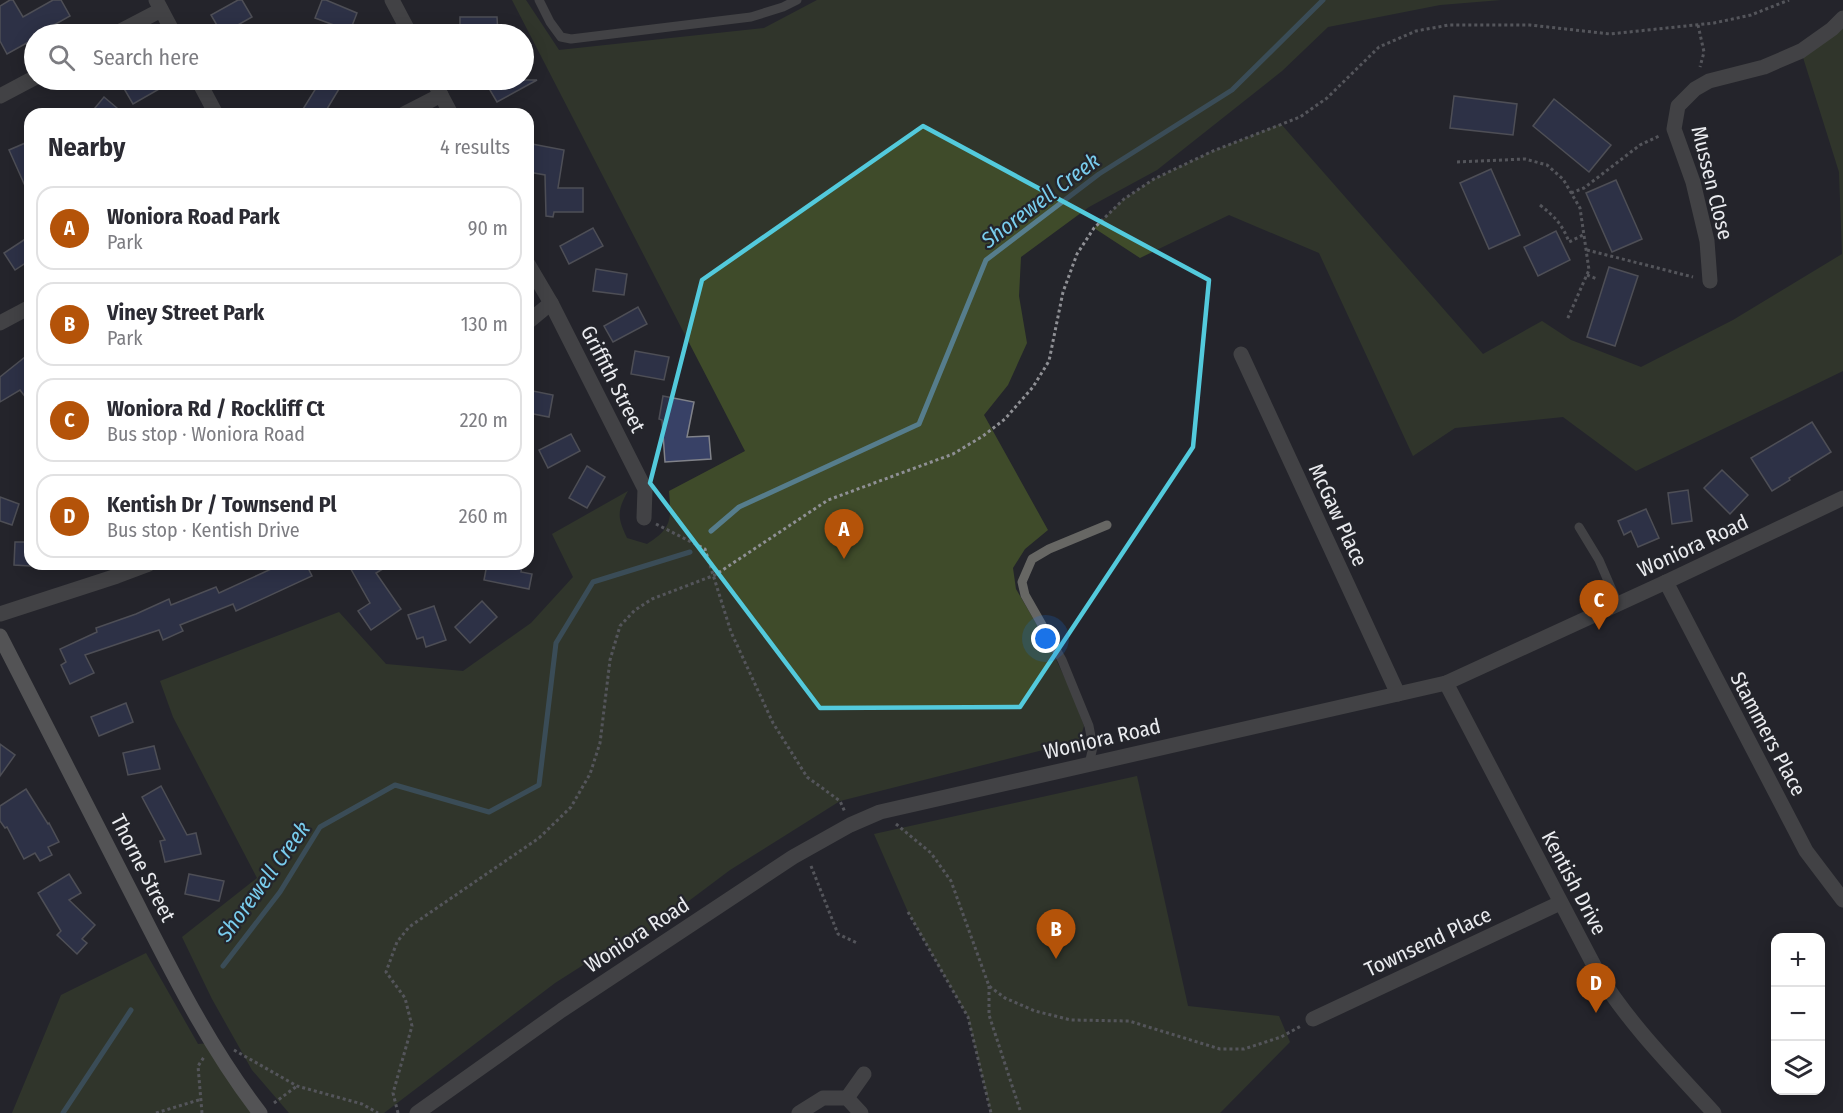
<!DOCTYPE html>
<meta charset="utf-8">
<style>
:root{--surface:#fff;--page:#f7f7f7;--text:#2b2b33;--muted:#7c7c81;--line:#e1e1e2;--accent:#b45309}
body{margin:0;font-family:"Fira Sans Condensed",sans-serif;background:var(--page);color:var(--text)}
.controls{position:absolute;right:18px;bottom:18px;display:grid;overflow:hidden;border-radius:12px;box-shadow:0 3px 15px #0003}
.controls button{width:54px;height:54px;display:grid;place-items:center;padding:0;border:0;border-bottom:2px solid var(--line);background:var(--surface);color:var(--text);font:30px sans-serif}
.you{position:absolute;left:1046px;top:639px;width:21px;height:21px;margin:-15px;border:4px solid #fff;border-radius:50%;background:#1a73e8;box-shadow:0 0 0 9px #1a73e833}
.badge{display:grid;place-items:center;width:39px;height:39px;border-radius:50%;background:var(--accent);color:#fff;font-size:20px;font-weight:700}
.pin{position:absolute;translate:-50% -50px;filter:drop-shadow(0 2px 3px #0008)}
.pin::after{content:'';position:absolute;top:32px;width:21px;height:18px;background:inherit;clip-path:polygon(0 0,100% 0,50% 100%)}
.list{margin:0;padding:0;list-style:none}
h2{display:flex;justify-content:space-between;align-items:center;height:78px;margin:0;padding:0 24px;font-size:26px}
h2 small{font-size:20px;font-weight:400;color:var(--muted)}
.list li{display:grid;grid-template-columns:39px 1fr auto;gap:18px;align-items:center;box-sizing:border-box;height:84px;margin:0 12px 12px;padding:0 12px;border:2px solid var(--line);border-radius:18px}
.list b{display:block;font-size:22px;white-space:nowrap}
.list p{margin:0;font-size:20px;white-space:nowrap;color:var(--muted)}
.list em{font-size:20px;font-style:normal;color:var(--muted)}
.icon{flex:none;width:33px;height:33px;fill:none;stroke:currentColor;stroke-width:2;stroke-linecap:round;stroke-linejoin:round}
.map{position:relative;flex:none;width:1843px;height:1113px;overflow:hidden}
.search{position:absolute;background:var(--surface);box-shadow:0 3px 15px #0003;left:24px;top:24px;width:510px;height:66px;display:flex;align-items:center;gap:15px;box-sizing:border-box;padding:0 21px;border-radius:33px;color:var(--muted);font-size:22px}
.panel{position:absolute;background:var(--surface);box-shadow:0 3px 15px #0003;left:24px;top:108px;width:510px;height:462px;border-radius:18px}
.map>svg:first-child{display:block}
.green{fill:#3f4b2a}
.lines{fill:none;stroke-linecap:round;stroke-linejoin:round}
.stream{stroke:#567d8c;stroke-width:5}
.building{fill:#384166;stroke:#808289;stroke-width:1.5}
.path{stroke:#8f9095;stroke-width:3;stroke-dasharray:3 3;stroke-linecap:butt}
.lane{stroke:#676764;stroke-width:9}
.street{stroke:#676764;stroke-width:15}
.secondary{stroke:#8c8c87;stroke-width:15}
.marked{fill:none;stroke:#53cadc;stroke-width:4.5;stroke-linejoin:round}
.labels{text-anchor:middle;stroke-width:4.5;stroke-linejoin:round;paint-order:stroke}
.street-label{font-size:21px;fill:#eaebef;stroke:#24252b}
.water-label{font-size:22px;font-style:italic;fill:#79cdee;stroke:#24252b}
</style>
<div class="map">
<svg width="1843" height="1113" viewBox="0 0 1843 1113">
<rect width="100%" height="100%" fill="#24252b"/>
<g class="green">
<path d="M512 0H526L559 50 764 28 817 0H1501L1440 5 1328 27 1282 71 1157 170 1089 207 1021 257 1019 296 1027 343 1008 385 984 415 1048 530 1025 549 1013 568 1016 589 1050 647 1071 691 1084 726 1079 741 840 801 730 870 638 939 635 932 555 983 384 1113H289L252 1070 212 999 182 937 257 878 173 717 160 681 339 612 386 664 463 671 531 623 573 577 552 534 628 491C617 511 617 517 627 538L647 544C673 528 671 519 669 491L745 451Z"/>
<polygon points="1843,18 1843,371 1636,471 1563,417 1455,428 1413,456 1319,253 1229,215 1140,258 1094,228 1124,199 1154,179 1213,151 1281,124 1483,354 1542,321 1571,340 1641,367 1733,320 1842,254 1839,172 1801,51"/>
<polygon points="1137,776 1188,1006 1279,1016 1290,1042 1220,1113 991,1113 968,1017 908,912 874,834"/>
<polygon points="146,953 198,1044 212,1043 253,1113 12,1113 61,995"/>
</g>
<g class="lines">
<g class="stream">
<polyline points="711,531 739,507 919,424 986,260 1099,174 1232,90 1323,0"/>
<polyline points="223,966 280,892 320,827 395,785 489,812 539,785 556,643 593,582 690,552"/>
<polyline points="63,1113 131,1010"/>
</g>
</g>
<g class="building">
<polygon points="10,0 13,0 23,17 53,0 61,0 70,16 38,34 34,34 34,39 7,54 0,41 0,6"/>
<polygon points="238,0 242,0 252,17 222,34 211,15"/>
<polygon points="322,0 326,0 357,13 350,31 315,18"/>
<polygon points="460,17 497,17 498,34 460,34"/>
<polygon points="119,80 175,80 133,104"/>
<polygon points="321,80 335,80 342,84 324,114 300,114"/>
<polygon points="484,80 537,80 497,102"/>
<polygon points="1454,96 1517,104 1513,135 1450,128"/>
<polygon points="104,97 124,114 90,114"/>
<polygon points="1554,99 1611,145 1589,172 1533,126"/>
<polygon points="30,141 30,197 9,150"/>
<polygon points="532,144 564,150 558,188 583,188 583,212 554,212 553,217 546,216 545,175 528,172"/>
<polygon points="1491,169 1520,235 1489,249 1460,183"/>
<polygon points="1616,180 1642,239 1612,252 1586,193"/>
<polygon points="593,228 603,246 569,264 560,246"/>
<polygon points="1556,231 1570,260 1538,276 1524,247"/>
<polygon points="30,236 30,260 15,270 4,253"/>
<polygon points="1609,267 1638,276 1615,346 1587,337"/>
<polygon points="596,269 627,274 624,295 593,291"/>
<polygon points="638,307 647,324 613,342 604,326"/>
<polygon points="635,351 669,357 664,380 631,374"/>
<polygon points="30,353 30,403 20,390 0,402 0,377"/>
<polygon points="528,390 553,395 549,417 528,413"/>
<polygon points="663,396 694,402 687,437 709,436 711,459 665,462 662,420 659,419"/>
<polygon points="1812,422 1831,452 1789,478 1790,480 1772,491 1751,458"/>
<polygon points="571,434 580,451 548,468 539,450"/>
<polygon points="587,466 605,477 587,508 569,498"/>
<polygon points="1722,470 1748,495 1730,514 1704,488"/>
<polygon points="1688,490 1692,521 1672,524 1668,493"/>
<polygon points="0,497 19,504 12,525 0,521"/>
<polygon points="1646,509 1659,538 1638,547 1631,531 1624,535 1618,521"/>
<polygon points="15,542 30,542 30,566 14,565"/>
<polygon points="282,564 306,564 312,576 236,611 233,604 180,625 183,631 163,640 159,630 85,655 94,673 70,684 61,665 66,662 60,649 97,632 96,628 136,614 169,599 171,605 216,587 219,593"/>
<polygon points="348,564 391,564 376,573 401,609 371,630 358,611 370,603"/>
<polygon points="487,564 509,564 522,566 521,572 532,574 529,589 484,580"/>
<polygon points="482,601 497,617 470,643 455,627"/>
<polygon points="434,606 446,640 426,647 423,637 417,639 408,615"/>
<polygon points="126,703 133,722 99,736 91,717"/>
<polygon points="0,744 15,755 0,776"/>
<polygon points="154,746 160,769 128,775 123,753"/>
<polygon points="161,786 187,835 196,833 201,854 165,862 160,841 165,840 142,797"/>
<polygon points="26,789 48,824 49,823 59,842 48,847 52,855 40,861 35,853 24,859 7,827 5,828 0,821 0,806"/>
<polygon points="69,874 81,893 69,900 95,925 82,939 87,943 77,954 57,935 61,931 38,893"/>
<polygon points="189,874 224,881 219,901 185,894"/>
</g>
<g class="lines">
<g class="path">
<polyline points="1698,25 1704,52 1700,67"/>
<polyline points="1457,162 1525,159 1547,165 1563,179 1580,208 1589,270 1567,320"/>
<polyline points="1571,193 1584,188 1640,145 1659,136"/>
<path d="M1540 205C1555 217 1562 224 1569 242L1585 234"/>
<polyline points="1587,250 1693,277"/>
<polyline points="1587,275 1597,279"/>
<polyline points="656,524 705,549 731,632 773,723 807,777 840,801 845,812"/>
<polyline points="896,824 931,853 951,881 989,986 1005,998 1035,1011 1071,1020 1129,1021 1220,1049 1244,1049 1281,1037 1301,1026"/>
<polyline points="811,866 838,934 857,943"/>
<polyline points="908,912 968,1017 991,1113"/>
<polyline points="989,986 989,1015 1021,1113"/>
<polyline points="234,1050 297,1086 362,1104 378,1113"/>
<polyline points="274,1103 297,1086"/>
<polyline points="156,1113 202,1099"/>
<polyline points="202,1113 198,1066 204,1057"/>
<polyline points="398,1113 393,1093 412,1026 405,998 386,972 397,942 409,927 539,838 571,807 590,774 600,743 610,660 620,626 635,610 652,599 715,575 828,500 953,454 983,436 1005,419 1033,387 1049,361 1063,292 1077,254 1094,228 1124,199 1154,179 1213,151 1300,117 1327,98 1379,47 1416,31 1449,25 1530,25 1610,34 1714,23 1751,15 1789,0"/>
</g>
<g class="lane">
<polyline points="539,0 550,22 561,37 571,39 751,17 783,7 797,0"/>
<polyline points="1579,527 1599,560 1618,604"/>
<polyline points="1089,764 1093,747 1089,726 1062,660 1025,595 1022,582 1032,559 1049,549 1107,525"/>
</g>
<g class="street">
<polyline points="156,0 174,34"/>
<polyline points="392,0 410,34"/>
<polyline points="115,34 161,10"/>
<polyline points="198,80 216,114"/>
<polyline points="433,80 451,114"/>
<polyline points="0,96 34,78"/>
<polyline points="404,114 441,95"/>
<polyline points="528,264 551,303 645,489 644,518"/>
<polyline points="1710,281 1707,241 1693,182 1674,129 1678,106 1695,89 1709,81 1764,67 1801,51 1832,29 1843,18"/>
<polyline points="528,322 551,303"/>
<polyline points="0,323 30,307"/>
<polyline points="1241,354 1398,694"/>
<polyline points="1666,582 1806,851 1843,900"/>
<polyline points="0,614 117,576 149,564"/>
<path d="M1446 683 1599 975C1631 1026 1674 1069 1714 1113"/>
<polyline points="1313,1019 1560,903"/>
<polyline points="847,1098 864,1074"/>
<polyline points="417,1113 562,1010 793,857 850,825 880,812 1446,683 1666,582 1843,498"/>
<polyline points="799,1113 823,1098 847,1098 861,1113"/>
</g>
<path class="secondary" d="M0 636C44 721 87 807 131 892 170 968 208 1046 260 1113"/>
</g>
<path d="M0 0H1843V1113H0ZM923 126 1209 280 1193 447 1020 707 820 708 650 483 702 280Z" fill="#24252b" fill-opacity=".55" fill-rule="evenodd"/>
<path class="marked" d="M923 126 1209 280 1193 447 1020 707 820 708 650 483 702 280Z"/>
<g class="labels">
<g class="street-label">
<text transform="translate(1712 183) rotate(76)" y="7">Mussen Close</text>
<text transform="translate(613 379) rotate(63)" y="7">Griffith Street</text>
<text transform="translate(1338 515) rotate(65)" y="7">McGaw Place</text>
<text transform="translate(1693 546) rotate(-25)" y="7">Woniora Road</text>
<text transform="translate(1768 734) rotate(62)" y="7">Stammers Place</text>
<text transform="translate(1102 739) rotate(-13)" y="7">Woniora Road</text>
<text transform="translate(143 868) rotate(63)" y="7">Thorne Street</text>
<text transform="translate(1574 883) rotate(62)" y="7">Kentish Drive</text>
<text transform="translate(637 935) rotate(-33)" y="7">Woniora Road</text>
<text transform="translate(1428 942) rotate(-25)" y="7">Townsend Place</text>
</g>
<g class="water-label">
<text transform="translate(1040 200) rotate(-37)" y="8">Shorewell Creek</text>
<text transform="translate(263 881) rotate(-54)" y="8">Shorewell Creek</text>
</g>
</g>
</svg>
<div class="controls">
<button>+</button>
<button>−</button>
<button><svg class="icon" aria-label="layers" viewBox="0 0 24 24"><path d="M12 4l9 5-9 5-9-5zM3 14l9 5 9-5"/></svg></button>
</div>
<div class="you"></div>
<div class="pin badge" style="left:844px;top:559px">A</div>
<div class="pin badge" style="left:1056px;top:959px">B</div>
<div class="pin badge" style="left:1599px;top:630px">C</div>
<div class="pin badge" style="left:1596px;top:1013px">D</div>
<div class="search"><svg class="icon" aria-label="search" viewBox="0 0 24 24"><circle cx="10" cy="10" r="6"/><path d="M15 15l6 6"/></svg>Search here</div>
<section class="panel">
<h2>Nearby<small>4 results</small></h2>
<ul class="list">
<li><span class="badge">A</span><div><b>Woniora Road Park</b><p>Park</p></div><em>90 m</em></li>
<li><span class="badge">B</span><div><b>Viney Street Park</b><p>Park</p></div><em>130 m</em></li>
<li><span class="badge">C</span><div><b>Woniora Rd / Rockliff Ct</b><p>Bus stop · Woniora Road</p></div><em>220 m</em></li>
<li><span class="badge">D</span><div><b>Kentish Dr / Townsend Pl</b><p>Bus stop · Kentish Drive</p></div><em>260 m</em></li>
</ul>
</section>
</div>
